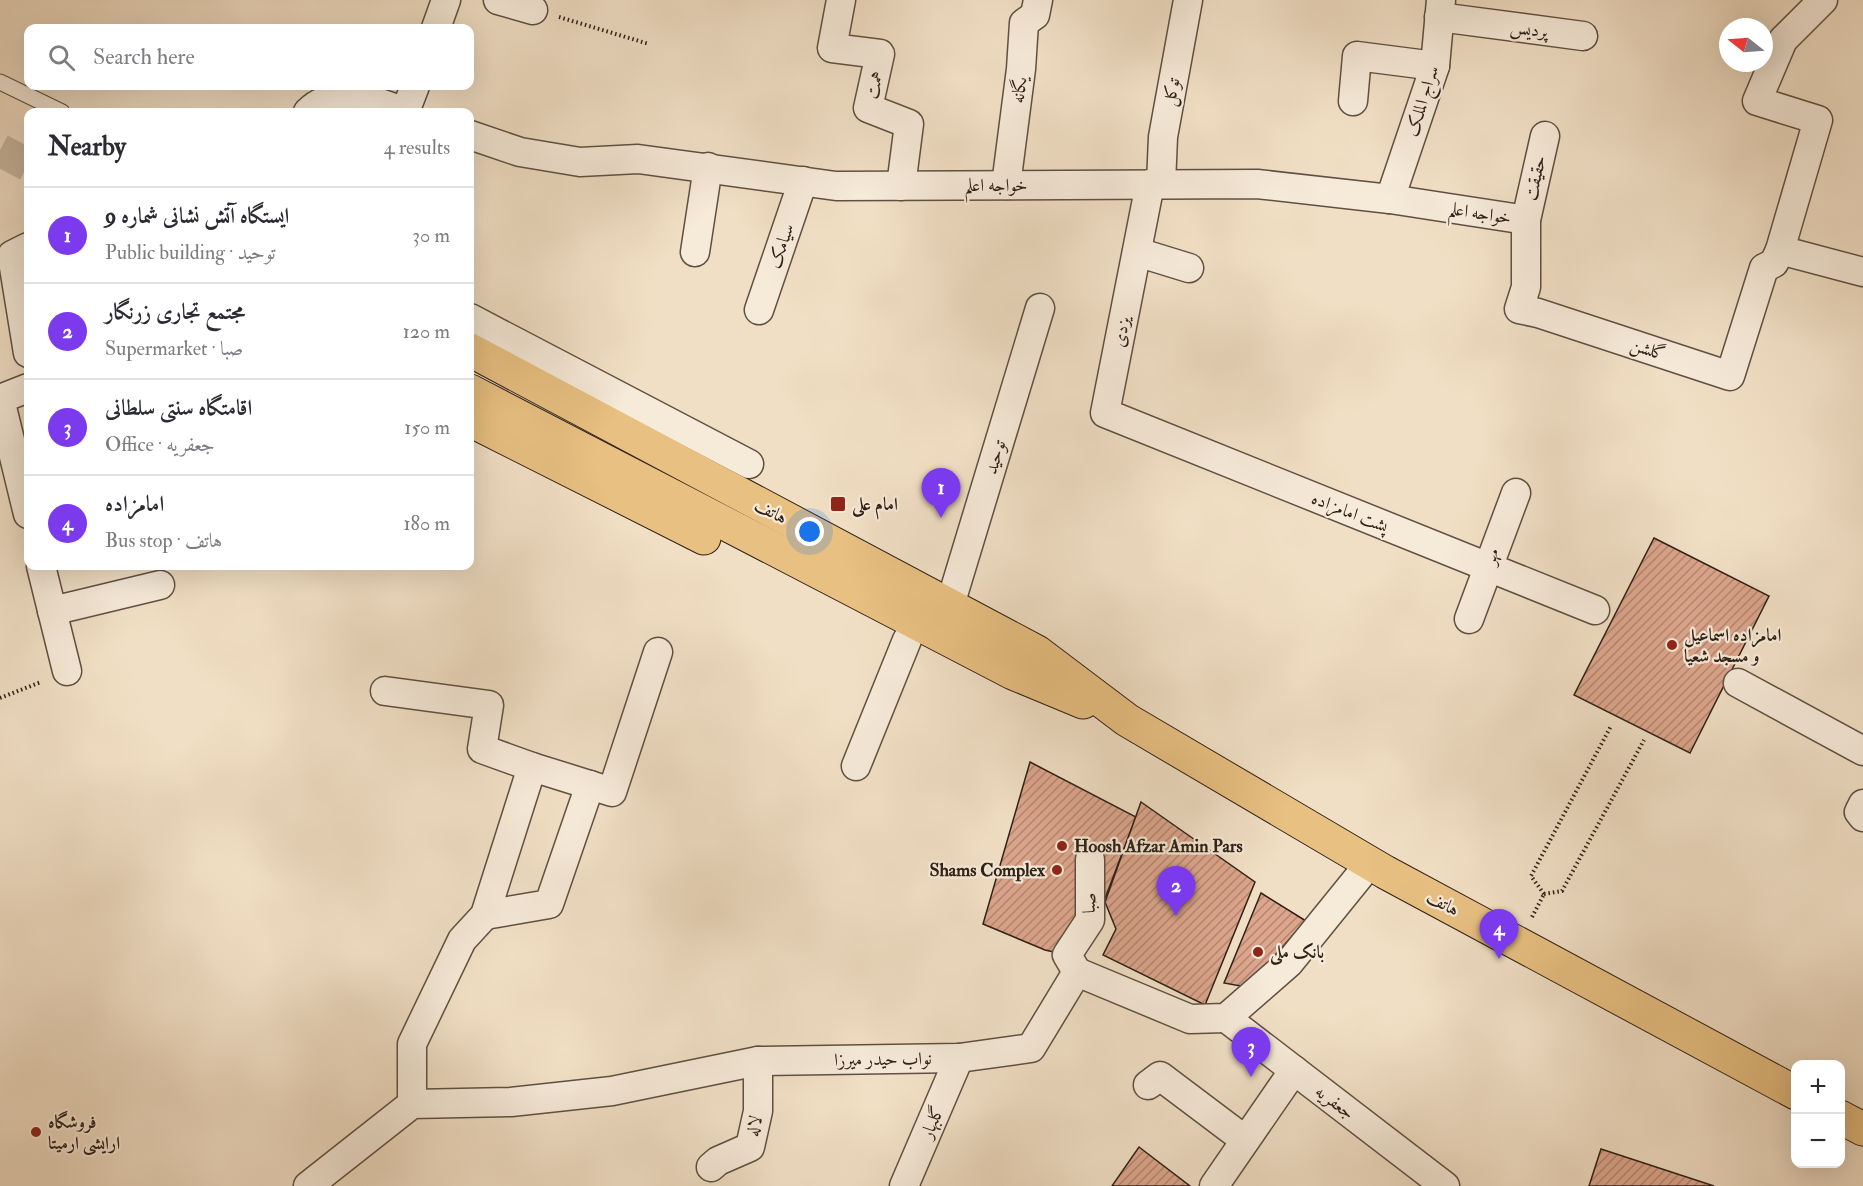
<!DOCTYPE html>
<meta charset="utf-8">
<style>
:root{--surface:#fff;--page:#f2f2f3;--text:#2b2b33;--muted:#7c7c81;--line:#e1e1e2;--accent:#7c3aed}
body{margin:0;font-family:"IM FELL Double Pica",Amiri,serif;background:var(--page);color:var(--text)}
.controls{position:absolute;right:18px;bottom:18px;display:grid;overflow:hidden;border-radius:12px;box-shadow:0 6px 24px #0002}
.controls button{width:54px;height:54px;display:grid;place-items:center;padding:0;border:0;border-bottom:2px solid var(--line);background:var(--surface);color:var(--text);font:30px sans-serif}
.compass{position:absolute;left:1719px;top:18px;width:54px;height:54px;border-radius:50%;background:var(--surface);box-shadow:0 6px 24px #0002;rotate:287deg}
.you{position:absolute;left:810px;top:532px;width:21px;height:21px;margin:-15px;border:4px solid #fff;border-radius:50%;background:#1a73e8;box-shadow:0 0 0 9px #1a73e833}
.badge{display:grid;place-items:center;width:39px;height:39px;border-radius:50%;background:var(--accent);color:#fff;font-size:20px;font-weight:700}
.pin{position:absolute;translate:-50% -50px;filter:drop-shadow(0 2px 3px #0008)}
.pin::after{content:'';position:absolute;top:32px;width:21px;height:18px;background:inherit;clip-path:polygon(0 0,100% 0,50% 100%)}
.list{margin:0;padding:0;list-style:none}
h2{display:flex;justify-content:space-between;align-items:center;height:78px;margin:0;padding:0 24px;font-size:26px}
h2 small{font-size:20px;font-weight:400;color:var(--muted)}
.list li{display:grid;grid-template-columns:39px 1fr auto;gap:18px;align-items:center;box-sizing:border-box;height:96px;padding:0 24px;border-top:2px solid var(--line)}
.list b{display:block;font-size:22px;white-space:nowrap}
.list p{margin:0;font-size:20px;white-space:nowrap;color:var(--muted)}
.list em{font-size:20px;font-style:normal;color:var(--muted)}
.icon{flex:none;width:33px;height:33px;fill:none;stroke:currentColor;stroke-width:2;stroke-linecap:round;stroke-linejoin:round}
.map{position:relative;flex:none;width:1863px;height:1186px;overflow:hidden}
.search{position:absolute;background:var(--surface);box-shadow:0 6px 24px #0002;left:24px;top:24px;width:450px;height:66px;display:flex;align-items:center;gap:15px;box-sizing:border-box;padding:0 21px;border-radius:12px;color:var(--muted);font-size:22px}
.panel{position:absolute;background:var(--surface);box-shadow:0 6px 24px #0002;left:24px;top:108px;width:450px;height:462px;border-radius:12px}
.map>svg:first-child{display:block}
.building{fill:url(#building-hatch);stroke:#2e2016;stroke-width:1.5}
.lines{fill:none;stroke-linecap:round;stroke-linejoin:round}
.primary-tunnel{stroke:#cab9a2;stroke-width:33;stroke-dasharray:33 16;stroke-linecap:butt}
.lane-casing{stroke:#5f5042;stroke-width:17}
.street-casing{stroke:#5f5042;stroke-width:31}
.primary-casing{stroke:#2e2016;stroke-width:35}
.path{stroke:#2e2016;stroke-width:4;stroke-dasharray:1.5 3;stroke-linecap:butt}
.lane{stroke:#f6ead9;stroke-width:15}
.street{stroke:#f6ead9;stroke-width:28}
.primary{stroke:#e8c082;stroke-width:33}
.poi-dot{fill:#8f2418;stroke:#f6ead9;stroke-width:2}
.labels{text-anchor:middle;stroke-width:4.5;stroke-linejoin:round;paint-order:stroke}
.street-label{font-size:18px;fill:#2e2016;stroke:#f6ead9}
.poi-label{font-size:18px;font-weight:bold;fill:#2e2016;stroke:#f6ead9;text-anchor:start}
</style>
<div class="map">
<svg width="1863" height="1186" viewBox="0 0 1863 1186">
<defs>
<pattern id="building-hatch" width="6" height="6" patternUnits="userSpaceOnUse" patternTransform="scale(1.5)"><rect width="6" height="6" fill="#dca58c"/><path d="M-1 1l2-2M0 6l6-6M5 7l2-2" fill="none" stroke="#b38671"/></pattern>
</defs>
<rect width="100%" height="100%" fill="#f1dfc5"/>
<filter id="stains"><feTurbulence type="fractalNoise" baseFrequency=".00333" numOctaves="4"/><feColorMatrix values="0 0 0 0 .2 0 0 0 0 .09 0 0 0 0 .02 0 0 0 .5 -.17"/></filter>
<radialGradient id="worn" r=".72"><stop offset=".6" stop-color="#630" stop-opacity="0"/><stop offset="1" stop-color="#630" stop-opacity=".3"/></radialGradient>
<g class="building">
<polygon points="1654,538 1769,596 1690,753 1574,695"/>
<polygon points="1030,762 1136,817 1077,972 1067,955 1045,950 983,924"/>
<polygon points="1141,802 1255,882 1205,1005 1103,955 1116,929 1105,902"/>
<polygon points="1261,893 1306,921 1246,987 1224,983"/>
<polygon points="1139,1147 1190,1186 1112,1186"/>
<polygon points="1601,1149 1714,1186 1589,1186"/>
</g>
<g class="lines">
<polyline class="primary-tunnel" points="0,150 28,165"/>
<defs>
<polyline id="lane" points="0,82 62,112"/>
<g id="street">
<polyline points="498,0 533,10"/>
<polyline points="841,0 832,48 880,54 868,108 909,124 901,186"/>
<polyline points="1439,17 1583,36"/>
<polyline points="436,28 446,0"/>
<polyline points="1353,101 1357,56 1435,66"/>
<path d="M308 112C334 86 375 100 404 112"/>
<polyline points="405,112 415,86"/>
<polyline points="470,135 520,152 580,162 638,159 836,186 1257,184 1390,199 1526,220"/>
<polyline points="1545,136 1526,220 1526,287 1519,309 1538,313 1730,376 1764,268 1774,263 1780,250 1863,272"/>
<polyline points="1150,184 1105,413 1595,610"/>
<polyline points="1161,184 1163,137 1188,0"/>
<polyline points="1006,185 1021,69 1024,23 1035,15 1038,0"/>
<polyline points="1390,199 1435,66 1441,0"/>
<polyline points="28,247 12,255 28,353"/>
<polyline points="1780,250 1818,120 1757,101 1783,40 1823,0"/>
<polyline points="695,252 708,167"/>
<polyline points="1137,252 1189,268"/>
<polyline points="759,310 803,181"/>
<polyline points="470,318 749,464"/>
<polyline points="0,399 28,514"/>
<polyline points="0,399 28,388"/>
<polyline points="41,566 67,671"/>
<polyline points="950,605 1040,308"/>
<polyline points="52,611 160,585"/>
<polyline points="1469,619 1516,493"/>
<polyline points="1738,683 1863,751"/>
<polyline points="385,691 489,705 482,749 532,767"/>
<polyline points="856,766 907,640"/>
<polyline points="1863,804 1859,812 1863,817"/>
<polyline points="485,915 549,904 590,785"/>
<polyline points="1077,972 1067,955 1090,920 1090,860"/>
<polyline points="1226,1018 1445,1186"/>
<polyline points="1148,1085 1160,1076 1245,1140"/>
<polyline points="412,1104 412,1044 462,940 485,915 532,767 612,792 658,652"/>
<polyline points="711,1167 718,1161 750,1147 758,1111 758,1061"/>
<polyline points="308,1186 412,1104 511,1102 612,1091 758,1061 959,1058 1031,1048 1077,972 1190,1019 1226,1018 1289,963 1370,863"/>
<polyline points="904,1186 959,1058"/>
<polyline points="1214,1186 1294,1070"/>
</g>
<g id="primary">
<polyline points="470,350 1037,652 1127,720 1385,872 1796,1093"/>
<polyline points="470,391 1013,673 1083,702"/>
<polyline points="470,420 704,538"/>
<polyline points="1840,1117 1863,1129"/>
</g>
</defs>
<use href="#lane" class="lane-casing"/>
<use href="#street" class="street-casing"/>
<use href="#primary" class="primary-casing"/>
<g class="path">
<polyline points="559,17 649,44"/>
<polyline points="0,698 41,682"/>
<polyline points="1544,894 1531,876 1611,726"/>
<polyline points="1544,894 1562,891 1644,740"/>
<polyline points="1532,917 1544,894"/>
</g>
<use href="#lane" class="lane"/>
<use href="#street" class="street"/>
<use href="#primary" class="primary"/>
</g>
<g class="poi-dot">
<rect x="830" y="496" width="16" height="16" rx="3"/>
<circle cx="1672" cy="645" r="6"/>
<circle cx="1062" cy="846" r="6"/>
<circle cx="1057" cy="870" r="6"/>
<circle cx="1258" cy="952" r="6"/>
<circle cx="36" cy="1132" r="6"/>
</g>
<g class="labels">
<g class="street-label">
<text transform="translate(1529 29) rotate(8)" y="6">پردیس</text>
<text transform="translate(874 85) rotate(-78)" y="6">همت</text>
<text transform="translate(1019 90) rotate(-83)" y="6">یگانه</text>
<text transform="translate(1171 92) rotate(-79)" y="6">توکل</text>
<text transform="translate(1422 101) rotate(-73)" y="6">سراج الملک</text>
<text transform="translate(1535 178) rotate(-77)" y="6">حقیقت</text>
<text x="996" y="191">خواجه اعلم</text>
<text transform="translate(1480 213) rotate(9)" y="6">خواجه اعلم</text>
<text transform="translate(781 246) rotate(-71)" y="6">سیامک</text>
<text transform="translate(1121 332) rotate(-79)" y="6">یزدی</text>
<text transform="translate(1648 349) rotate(18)" y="6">گلشن</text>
<text transform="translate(995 457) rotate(-73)" y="6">توحید</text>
<text transform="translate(771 511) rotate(28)" y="6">هاتف</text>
<text transform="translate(1350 512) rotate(22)" y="6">پشت امامزاده</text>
<text transform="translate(1491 556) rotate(-69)" y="6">مهر</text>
<text transform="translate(1089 903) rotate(-88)" y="6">صبا</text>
<text transform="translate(1443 903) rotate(28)" y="6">هاتف</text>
<text transform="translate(883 1059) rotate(-1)" y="6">نواب حیدر میرزا</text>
<text transform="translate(1335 1102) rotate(37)" y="6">جعفریه</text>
<text transform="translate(932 1122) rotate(-67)" y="6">گلبهار</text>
<text transform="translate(754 1126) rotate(-80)" y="6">لاله</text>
</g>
<g class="poi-label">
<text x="852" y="510">امام علی</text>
<text x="1684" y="641">امامزاده اسماعیل<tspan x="1684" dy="21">و مسجد شعیا</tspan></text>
<text x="1074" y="852">Hoosh Afzar Amin Pars</text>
<text x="1045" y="876" text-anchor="end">Shams Complex</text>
<text x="1270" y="958">بانک ملی</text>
<text x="48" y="1128">فروشگاه<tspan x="48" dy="21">ارایشی ارمیتا</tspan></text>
</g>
</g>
<rect width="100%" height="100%" filter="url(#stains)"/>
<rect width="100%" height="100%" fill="url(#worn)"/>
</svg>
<div class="controls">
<button>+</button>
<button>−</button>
</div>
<svg class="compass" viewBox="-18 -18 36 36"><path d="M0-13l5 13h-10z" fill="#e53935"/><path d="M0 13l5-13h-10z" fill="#7c7c81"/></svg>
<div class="you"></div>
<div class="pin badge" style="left:941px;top:518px">1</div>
<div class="pin badge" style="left:1176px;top:916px">2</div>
<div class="pin badge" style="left:1251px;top:1077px">3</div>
<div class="pin badge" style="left:1499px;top:959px">4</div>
<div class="search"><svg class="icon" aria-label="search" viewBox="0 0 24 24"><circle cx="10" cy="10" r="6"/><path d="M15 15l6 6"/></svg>Search here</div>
<section class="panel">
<h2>Nearby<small>4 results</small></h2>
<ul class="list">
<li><span class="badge">1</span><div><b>ایستگاه آتش نشانی شماره 9</b><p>Public building · توحید</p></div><em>30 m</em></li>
<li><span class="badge">2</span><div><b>مجتمع تجاری زرنگار</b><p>Supermarket · صبا</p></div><em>120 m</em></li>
<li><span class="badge">3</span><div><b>اقامتگاه سنتی سلطانی</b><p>Office · جعفریه</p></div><em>150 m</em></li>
<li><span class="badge">4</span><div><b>امامزاده</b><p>Bus stop · هاتف</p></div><em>180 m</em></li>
</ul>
</section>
</div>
